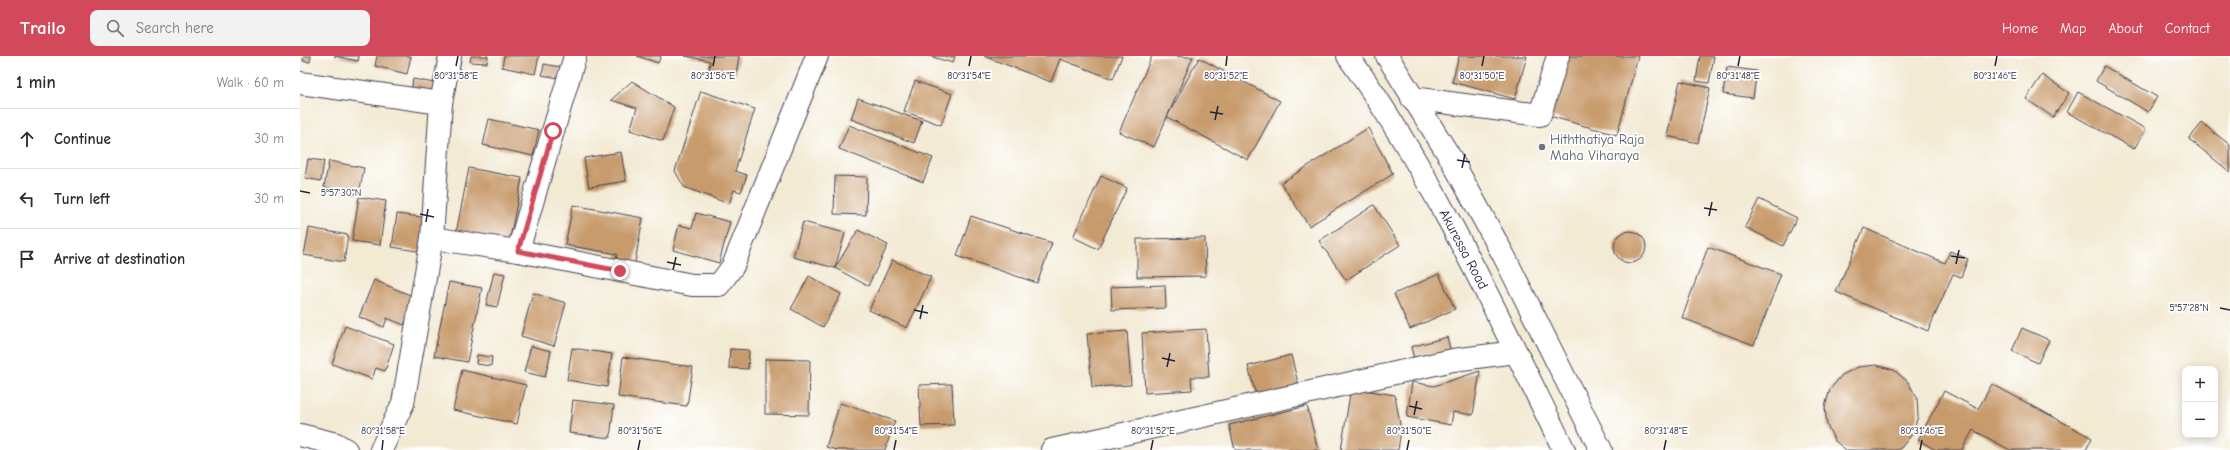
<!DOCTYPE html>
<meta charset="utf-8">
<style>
:root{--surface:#fff;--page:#f2f2f3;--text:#2b2b33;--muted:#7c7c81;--line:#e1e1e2;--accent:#d1495b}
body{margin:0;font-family:"Comic Neue",sans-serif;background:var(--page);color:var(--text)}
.controls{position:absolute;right:12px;bottom:12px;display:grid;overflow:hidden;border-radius:8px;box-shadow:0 2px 10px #0003}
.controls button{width:36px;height:36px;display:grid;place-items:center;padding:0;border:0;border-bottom:1px solid var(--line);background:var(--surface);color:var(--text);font:20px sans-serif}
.stop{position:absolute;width:12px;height:12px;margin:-9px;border:3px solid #d1495b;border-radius:50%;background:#fff}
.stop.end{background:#d1495b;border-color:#fff;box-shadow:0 1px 4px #0008}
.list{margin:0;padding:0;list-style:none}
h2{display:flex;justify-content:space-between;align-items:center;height:52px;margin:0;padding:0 16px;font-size:17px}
h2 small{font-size:13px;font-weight:400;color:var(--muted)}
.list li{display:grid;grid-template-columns:26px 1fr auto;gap:12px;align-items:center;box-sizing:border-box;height:60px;padding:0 16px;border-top:1px solid var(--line)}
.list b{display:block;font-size:15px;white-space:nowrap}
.list em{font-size:13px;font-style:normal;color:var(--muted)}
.icon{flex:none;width:22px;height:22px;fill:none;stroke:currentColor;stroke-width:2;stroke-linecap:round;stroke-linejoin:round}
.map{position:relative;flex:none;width:1930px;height:394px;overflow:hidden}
header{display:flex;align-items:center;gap:24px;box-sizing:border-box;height:56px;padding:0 20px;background:var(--accent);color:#fff}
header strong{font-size:19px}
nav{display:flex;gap:22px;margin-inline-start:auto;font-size:14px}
.search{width:280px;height:36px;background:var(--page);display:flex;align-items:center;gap:10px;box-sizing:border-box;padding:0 14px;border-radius:8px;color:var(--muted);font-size:15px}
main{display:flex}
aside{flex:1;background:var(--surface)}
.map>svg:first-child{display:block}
.building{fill:#c89b6d}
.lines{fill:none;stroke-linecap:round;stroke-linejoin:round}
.minor-casing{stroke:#414052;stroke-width:24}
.trunk-casing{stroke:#414052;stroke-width:24}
.minor{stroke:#fff;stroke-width:22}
.trunk{stroke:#fff;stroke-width:22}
.route{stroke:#d1495b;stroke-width:5}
.ticks{fill:none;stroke:#22223b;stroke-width:1.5}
.worship-dot{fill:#6b7280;stroke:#fff;stroke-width:1.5}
.labels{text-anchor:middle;stroke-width:3.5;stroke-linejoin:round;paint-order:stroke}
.worship-label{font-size:14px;fill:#5b616d;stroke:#fff;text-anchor:start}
.street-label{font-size:14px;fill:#22223b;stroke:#fff}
.ticks-label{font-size:10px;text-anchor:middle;fill:#22223b;stroke:#fff;stroke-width:3.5;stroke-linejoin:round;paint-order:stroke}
</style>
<header>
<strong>Trailo</strong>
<div class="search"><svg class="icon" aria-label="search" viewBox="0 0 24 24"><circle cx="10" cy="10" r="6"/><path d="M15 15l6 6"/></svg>Search here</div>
<nav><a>Home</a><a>Map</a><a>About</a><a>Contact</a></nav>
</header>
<main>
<aside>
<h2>1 min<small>Walk · 60 m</small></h2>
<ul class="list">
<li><svg class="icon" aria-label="ahead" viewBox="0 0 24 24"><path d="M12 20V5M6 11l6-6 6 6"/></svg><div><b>Continue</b></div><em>30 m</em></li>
<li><svg class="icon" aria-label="left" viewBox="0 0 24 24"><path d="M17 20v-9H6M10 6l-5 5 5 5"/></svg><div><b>Turn left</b></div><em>30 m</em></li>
<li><svg class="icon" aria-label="arrive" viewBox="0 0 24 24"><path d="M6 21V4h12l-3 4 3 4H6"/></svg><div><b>Arrive at destination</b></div></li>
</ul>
</aside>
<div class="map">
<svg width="1930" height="394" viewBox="0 0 1930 394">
<rect width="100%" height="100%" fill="#fff"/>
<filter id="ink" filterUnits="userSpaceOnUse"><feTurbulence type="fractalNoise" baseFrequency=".025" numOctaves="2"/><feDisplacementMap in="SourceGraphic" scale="8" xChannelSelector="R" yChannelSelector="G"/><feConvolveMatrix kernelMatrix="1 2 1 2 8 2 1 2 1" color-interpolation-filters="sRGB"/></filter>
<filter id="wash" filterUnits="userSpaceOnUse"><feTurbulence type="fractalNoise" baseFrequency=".012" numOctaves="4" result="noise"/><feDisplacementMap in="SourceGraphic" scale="16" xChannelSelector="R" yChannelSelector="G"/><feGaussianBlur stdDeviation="0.9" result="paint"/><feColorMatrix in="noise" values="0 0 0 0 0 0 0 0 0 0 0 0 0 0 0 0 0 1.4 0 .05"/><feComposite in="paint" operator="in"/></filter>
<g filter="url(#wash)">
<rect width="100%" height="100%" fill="#f3ead4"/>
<g id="blocks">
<g class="building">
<polygon points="4,0 11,0 10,6 3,5"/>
<polygon points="34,0 59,0 58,5"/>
<polygon points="77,0 111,0 107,18 75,10"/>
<polygon points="171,0 188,0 187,7 170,6"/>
<polygon points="204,0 239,0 235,18 202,11"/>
<polygon points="337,0 361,0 358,7"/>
<polygon points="385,0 439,0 436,18 409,13 410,5"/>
<polygon points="629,0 655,0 653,7"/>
<polygon points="684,0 822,0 813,23 760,3 751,26"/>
<polygon points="852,0 893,1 854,91 819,76"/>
<polygon points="1159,0 1227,0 1215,43 1152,26"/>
<polygon points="1265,0 1338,0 1317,79 1249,60"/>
<polygon points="1400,0 1414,0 1409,27 1396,25"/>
<polygon points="899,2 980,45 948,104 867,61"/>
<polygon points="244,8 260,11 258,22 242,19"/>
<polygon points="1804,10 1857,41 1848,56 1796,25"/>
<polygon points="1427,11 1457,15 1453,42 1423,38"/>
<polygon points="1742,19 1769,37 1753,61 1726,43"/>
<polygon points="113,23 134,27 132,40 111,36"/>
<polygon points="332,25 374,51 363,85 330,74 337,52 311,44"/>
<polygon points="615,25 652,38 641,69 604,55"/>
<polygon points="1380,25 1410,32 1398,87 1367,80"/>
<polygon points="401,35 455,53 435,115 447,119 441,136 434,134 429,148 384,131 375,115"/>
<polygon points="1778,36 1846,73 1834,93 1767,56"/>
<polygon points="558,42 622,65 614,87 551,63"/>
<polygon points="189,63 239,74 233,100 183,89"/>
<polygon points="1902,67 1930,89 1930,116 1889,83"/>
<polygon points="549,69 633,102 623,126 539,93"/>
<polygon points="1068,72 1093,118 1009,170 981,127"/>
<polygon points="321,96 326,125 289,131 284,102"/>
<polygon points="8,103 24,105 21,125 5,122"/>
<polygon points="29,105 64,112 59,138 24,131"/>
<polygon points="169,112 222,122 209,187 156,177"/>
<polygon points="535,120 567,121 566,159 534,158"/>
<polygon points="801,120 827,132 798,193 773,181"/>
<polygon points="59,141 86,145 80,189 52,185"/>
<polygon points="1459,143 1497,162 1483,190 1445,171"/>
<polygon points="273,149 343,162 334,211 316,207 317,198 265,189"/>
<polygon points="1074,149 1100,189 1046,224 1019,185"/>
<polygon points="396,157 430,166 419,207 373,194 379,169 392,172"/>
<polygon points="97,158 129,162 123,196 92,191"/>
<polygon points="671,160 752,187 737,227 657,200"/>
<polygon points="503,166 545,177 535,212 493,201"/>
<polygon points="9,172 48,179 44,206 4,199"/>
<polygon points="1564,172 1645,207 1650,195 1668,203 1661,221 1653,218 1628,275 1536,236"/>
<polygon points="558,174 588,189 568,230 535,212"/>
<circle cx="1330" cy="191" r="16"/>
<polygon points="905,182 906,220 837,221 837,183"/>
<polygon points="1408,191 1481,218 1454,289 1382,262"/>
<polygon points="592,204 631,221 607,272 569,254"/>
<polygon points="194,216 205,218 197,251 186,249"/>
<polygon points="1139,218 1155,253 1110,273 1094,238"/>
<polygon points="509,220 541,238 523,271 491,253"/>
<polygon points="74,224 115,241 104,269 87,262 84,271 59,261"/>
<polygon points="149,226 182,232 167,306 134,300"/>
<polygon points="865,229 866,252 812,254 811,231"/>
<polygon points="233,237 266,247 254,290 221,280"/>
<polygon points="45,270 94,288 85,315 76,312 72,323 32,308"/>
<polygon points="1722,272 1749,284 1738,307 1712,295"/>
<polygon points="906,273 909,321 891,321 892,334 845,337 842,277"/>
<polygon points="827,275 831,329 792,331 787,278"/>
<polygon points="1147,281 1152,300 1116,310 1111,291"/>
<polygon points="231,290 251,295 245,321 224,316"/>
<polygon points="272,292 312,298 307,331 267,324"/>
<polygon points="430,293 449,294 448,313 429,312"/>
<polygon points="177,299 192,301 191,310 176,308"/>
<polygon points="991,299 1000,335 958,346 948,310"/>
<polygon points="323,301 393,311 387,350 318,341"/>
<polygon points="465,303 510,304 509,359 465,358"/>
<polygon points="1576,309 1594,314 1608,326 1617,342 1618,360 1613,377 1601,392 1597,394 1546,394 1535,385 1527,369 1525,351 1530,333 1542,319 1558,311"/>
<polygon points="162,314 226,329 217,368 153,354"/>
<polygon points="1180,315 1173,359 1153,356 1151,369 1107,361 1112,326 1134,330"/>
<polygon points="652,328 654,369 621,370 619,329"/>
<polygon points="1692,328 1792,382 1786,394 1710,394 1673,374 1662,394 1636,394 1618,384 1644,335 1678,353"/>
<polygon points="1051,332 1095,339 1101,374 1098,394 1041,394"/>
<polygon points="273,344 314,349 310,382 269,377"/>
<polygon points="540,347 595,365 585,394 536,394 526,391"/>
<polygon points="1007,350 1018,394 935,394 929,369"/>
</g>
</g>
</g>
<g filter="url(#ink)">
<use href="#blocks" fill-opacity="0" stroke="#414052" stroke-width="1"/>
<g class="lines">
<defs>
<g id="minor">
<polyline points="0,27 141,47"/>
<polyline points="1112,42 1240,59 1258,0"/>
<polyline points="132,182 218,195 392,229 419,229 433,210 517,0"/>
<polyline points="218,195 275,0"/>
<polyline points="0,379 36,388 46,394"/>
<polyline points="81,394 103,347 132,182 141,47 150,0"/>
<polyline points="752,394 1153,304 1216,296"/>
</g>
<g id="trunk">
<path d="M1048 0C1135 122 1198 260 1264 394"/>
<polyline points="1087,0 1150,101 1204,200 1301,394"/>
</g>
</defs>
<use href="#minor" class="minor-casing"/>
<use href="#trunk" class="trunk-casing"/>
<use href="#minor" class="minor"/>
<use href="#trunk" class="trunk"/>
</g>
</g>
<g class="lines" filter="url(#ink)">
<polyline class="route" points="253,75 218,195 320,215"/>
</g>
<path class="ticks" d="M156 10 158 0M413 10 415 0M669 10 671 0M926 10 927 0M1182 10 1184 0M1438 10 1440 0M1695 10 1697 0M910 56 923 58M915 64 918 50M1157 104 1170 106M1162 112 1165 98M0 135 10 137M1404 152 1417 154M120 158 134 161M1409 160 1412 146M126 166 128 153M1651 200 1665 202M367 206 381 209M1656 208 1659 194M373 214 376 201M1920 252 1930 254M614 254 628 257M620 263 623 249M862 302 875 305M867 311 870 297M1109 350 1122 353M1114 359 1117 345M82 394 83 384M338 394 340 384M594 394 596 384M851 394 853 384M1107 394 1109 384M1364 394 1366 384M1620 394 1622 384"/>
<circle class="worship-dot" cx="1242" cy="91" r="4"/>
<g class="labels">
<g class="worship-label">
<text x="1250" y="88">Hiththatiya Raja<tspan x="1250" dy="16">Maha Viharaya</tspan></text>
</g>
<g class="street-label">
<text transform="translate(1164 193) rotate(62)" y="5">Akuressa Road</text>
</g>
</g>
<g class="ticks-label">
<text x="156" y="23">80°31'58"E</text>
<text x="413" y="23">80°31'56"E</text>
<text x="669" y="23">80°31'54"E</text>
<text x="926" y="23">80°31'52"E</text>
<text x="1182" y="23">80°31'50"E</text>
<text x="1438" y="23">80°31'48"E</text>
<text x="1695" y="23">80°31'46"E</text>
<text x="41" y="140">5°57'30"N</text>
<text x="1889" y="255">5°57'28"N</text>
<text x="83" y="378">80°31'58"E</text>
<text x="340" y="378">80°31'56"E</text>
<text x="596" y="378">80°31'54"E</text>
<text x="853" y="378">80°31'52"E</text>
<text x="1109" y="378">80°31'50"E</text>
<text x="1366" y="378">80°31'48"E</text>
<text x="1622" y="378">80°31'46"E</text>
</g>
</svg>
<div class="controls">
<button>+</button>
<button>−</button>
</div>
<div class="stop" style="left:253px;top:75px"></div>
<div class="stop end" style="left:320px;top:215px"></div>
</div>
</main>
